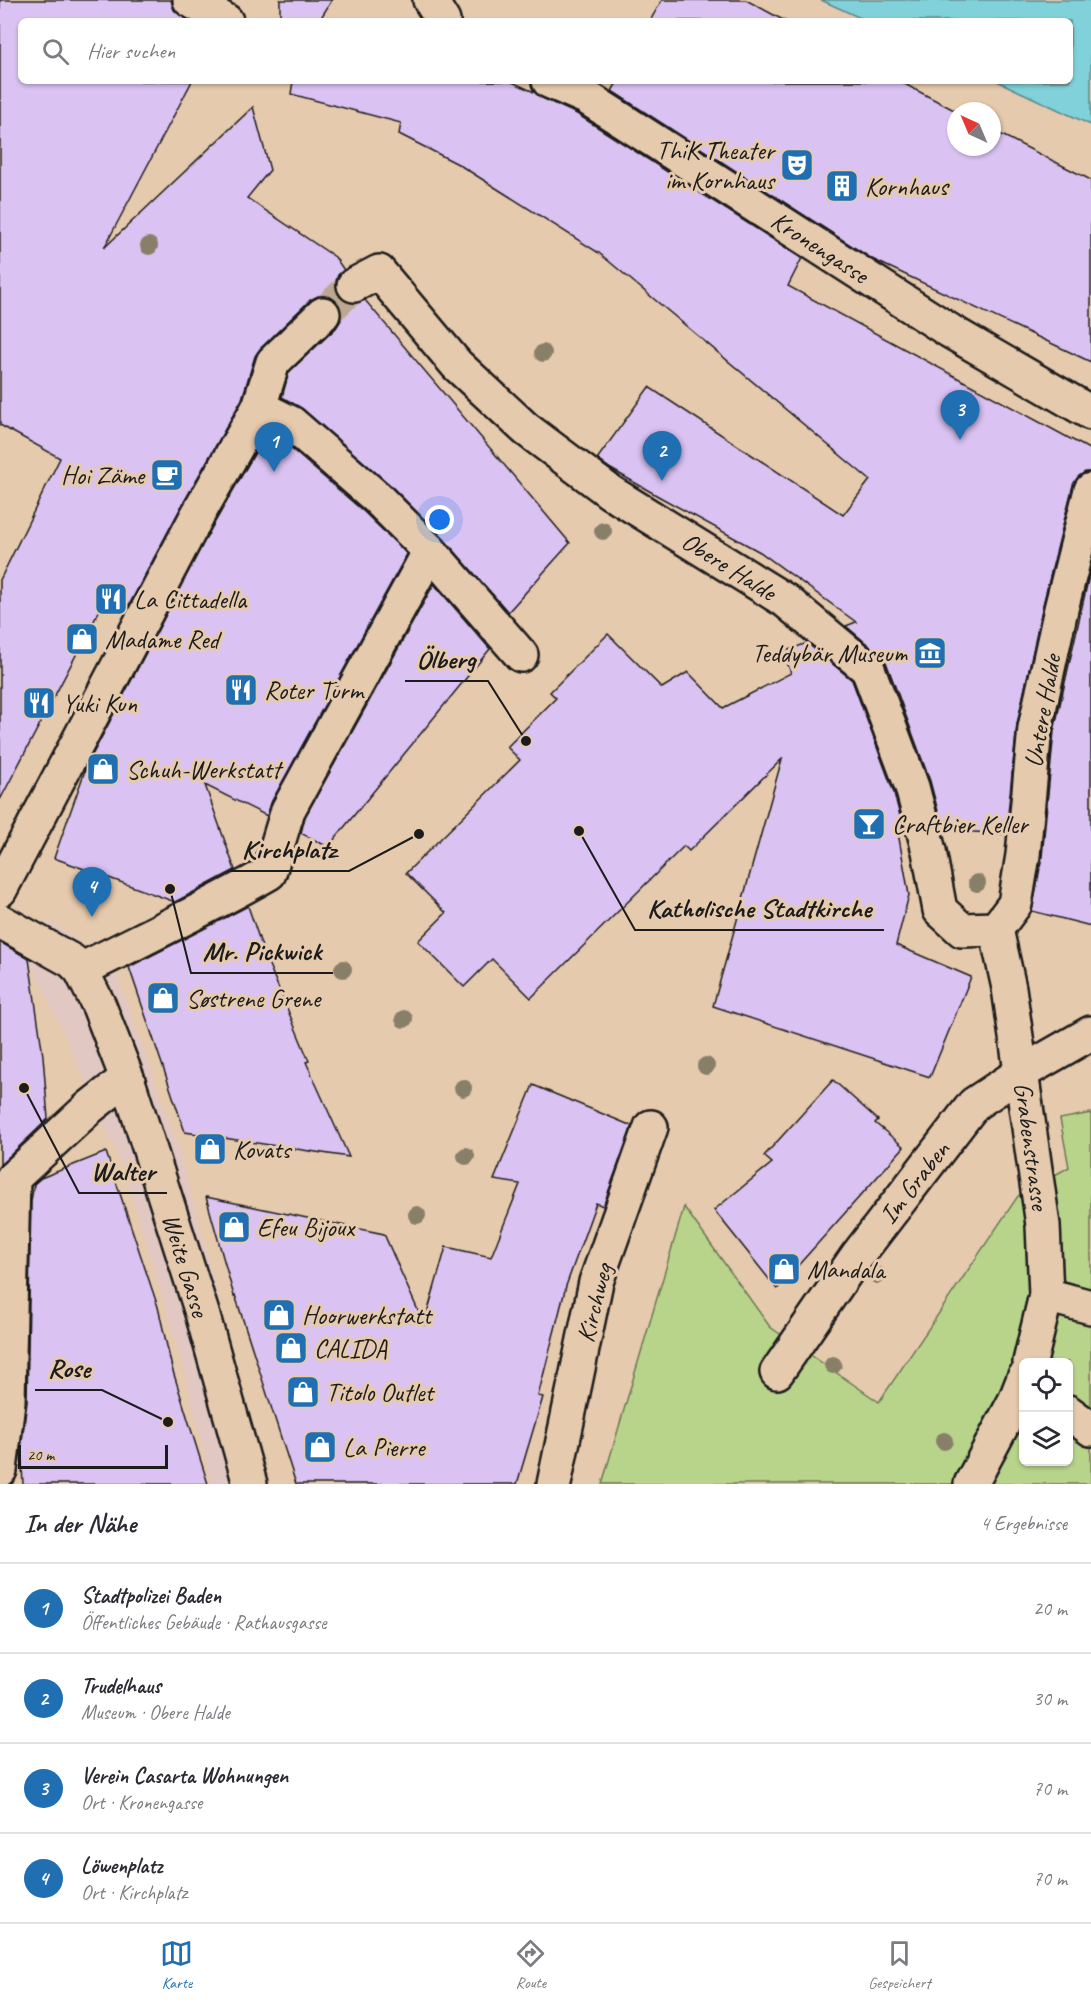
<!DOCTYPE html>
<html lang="de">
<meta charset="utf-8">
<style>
:root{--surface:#fff;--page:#f7f7f7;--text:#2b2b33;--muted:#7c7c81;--line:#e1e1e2;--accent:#1f6fb2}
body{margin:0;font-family:Caveat,sans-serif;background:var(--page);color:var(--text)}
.controls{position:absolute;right:18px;bottom:18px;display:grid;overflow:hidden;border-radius:9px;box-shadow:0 2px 4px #0004}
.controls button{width:54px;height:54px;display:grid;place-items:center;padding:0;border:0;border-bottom:2px solid var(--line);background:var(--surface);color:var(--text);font:30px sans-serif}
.compass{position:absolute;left:947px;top:102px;width:54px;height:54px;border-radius:50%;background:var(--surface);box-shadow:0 2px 4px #0004;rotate:316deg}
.scale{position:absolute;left:18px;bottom:15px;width:150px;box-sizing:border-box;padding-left:6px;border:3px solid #1c1c1c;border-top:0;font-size:16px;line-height:21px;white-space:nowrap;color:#1c1c1c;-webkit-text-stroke:4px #e6caad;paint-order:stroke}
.you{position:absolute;left:440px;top:520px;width:21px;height:21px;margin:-15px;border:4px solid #fff;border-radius:50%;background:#1a73e8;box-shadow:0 0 0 9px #1a73e833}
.badge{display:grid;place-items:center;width:39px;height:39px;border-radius:50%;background:var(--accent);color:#fff;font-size:20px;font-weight:700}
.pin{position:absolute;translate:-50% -50px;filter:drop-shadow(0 2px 3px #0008)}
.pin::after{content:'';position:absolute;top:32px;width:21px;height:18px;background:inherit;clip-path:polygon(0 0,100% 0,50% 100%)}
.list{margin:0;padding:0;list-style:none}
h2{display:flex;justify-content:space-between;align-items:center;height:78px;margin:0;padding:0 24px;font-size:26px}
h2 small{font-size:20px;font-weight:400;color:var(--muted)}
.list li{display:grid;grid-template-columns:39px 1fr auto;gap:18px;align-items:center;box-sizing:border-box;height:90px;padding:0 24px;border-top:2px solid var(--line)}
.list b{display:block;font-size:22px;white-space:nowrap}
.list p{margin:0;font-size:20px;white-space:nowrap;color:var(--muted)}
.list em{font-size:20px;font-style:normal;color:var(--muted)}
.icon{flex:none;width:33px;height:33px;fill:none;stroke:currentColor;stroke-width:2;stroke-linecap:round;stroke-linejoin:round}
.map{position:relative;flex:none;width:1091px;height:1484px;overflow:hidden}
.search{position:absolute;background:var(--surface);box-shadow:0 2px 4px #0004;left:18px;right:18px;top:18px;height:66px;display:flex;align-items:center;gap:15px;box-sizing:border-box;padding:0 21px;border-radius:9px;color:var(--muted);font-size:22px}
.sheet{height:438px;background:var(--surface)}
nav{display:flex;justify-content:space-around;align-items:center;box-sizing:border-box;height:84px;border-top:2px solid var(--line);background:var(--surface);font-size:16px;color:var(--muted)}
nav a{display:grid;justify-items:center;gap:3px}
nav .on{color:var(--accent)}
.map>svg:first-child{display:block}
.built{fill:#e2c8c2}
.green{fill:#b8d48b;stroke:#6a7854;stroke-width:1.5;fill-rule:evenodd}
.water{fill:#80d1d9;stroke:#58898d;stroke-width:1.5}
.building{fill:#dac2f2;stroke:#1c1c1c;stroke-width:1.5}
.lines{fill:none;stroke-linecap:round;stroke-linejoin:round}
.minor-tunnel{stroke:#bea790;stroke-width:33;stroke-dasharray:33 16;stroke-linecap:butt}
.minor-casing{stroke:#1c1c1c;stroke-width:38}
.minor{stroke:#e6caad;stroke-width:33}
.tree{fill:#887f69}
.labels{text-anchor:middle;stroke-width:6;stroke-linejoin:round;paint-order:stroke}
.poi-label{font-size:26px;fill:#1c1c1c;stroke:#e6caad;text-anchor:start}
.street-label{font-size:26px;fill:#1c1c1c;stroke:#e6caad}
.leader{fill:none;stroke:#1c1c1c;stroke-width:2}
.callout-dot{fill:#1c1c1c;stroke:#e6caad;stroke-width:2}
.callout-label{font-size:27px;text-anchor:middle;font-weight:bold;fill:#1c1c1c;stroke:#e6caad;stroke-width:6;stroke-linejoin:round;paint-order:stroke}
</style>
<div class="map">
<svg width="1091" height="1484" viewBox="0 0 1091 1484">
<rect width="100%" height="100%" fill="#e6caad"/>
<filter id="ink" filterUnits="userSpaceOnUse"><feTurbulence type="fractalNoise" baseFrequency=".0167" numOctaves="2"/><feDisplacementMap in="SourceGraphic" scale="12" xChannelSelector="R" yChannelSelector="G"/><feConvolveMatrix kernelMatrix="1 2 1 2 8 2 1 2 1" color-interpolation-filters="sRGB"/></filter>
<g filter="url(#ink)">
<polygon class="built" points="49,920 115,969 179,1148 268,1484 212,1484 182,1363 124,1170 34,968 0,943 0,926 30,943"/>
<path class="green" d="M1091 1113V1484H602L684 1207 770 1327 879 1402 1018 1196 1069 1167 1060 1119ZM1024 1362H1068V1462H1024Z"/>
<polygon class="water" points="821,0 1091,0 1091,125 997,81 1070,81 1070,21 867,21"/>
<g class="building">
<polygon points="0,0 171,0 174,10 189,21 21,21 21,81 192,81 104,248 253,107 270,170 247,198 335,257 344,270 338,275 335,284 338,294 344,301 353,304 365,300 570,543 508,612 443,538 389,484 303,409 282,397 289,372 336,328 341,320 341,310 337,301 329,296 318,296 310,300 260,349 255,356 242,399 180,509 129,605 107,596 0,800 0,580 60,458 0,425"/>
<polygon points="280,0 332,0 319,21 280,21"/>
<polygon points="662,0 746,0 785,21 650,21"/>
<polygon points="293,81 510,81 534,92 542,98 577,114 802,258 788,286 1091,450 1091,472 1085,472 1078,477 1073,485 1043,605 1017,724 1006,834 943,830 930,781 886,662 880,655 846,626 856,622 760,552 658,496 611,469 597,459 649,387 843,515 870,480 599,253 458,164 399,134 401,123 291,94"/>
<polygon points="618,81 899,81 956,111 956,147 992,147 992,130 1091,180 1091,362 872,259 612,91"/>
<polygon points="267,432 280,439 363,511 407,554 272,801 267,816 205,785 235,870 175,902 54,858 87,765 212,527"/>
<polygon points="1091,567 1091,926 1032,911 1042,857 1054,731"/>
<polygon points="434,584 490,649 328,847 301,833 305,817"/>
<polygon points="608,634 662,688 688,672 723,708 791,673 783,652 807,643 852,680 894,793 903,827 897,827 909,895 896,945 971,977 930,1077 713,1006 782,759 689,851 684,846 531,998 492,959 464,987 418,941 446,913 406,873 520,760 507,747 556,698 550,692"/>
<polygon points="248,906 264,953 309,1061 306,1062 349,1157 185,1132 129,967"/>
<polygon points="0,942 29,959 43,1056 48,1119 0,1165"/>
<polygon points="833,1080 878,1120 875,1123 904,1147 777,1289 714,1210 772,1163 764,1156"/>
<polygon points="533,1085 632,1126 604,1204 603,1206 596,1203 566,1286 538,1396 543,1397 517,1484 296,1484 235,1295 234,1296 206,1197 384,1234 424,1324 446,1247 491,1257 520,1184 494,1180"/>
<polygon points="106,1152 158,1307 172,1368 208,1484 23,1484 21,1449 27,1402 31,1201 34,1184 41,1178"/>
</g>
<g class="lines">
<polyline class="minor-tunnel" points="323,314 354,285"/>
<defs>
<g id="minor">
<polyline points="190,0 226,21"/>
<polyline points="430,0 443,21"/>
<polyline points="549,81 586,97 950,331 1091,413"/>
<polyline points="354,285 379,272 457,365 526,429 610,492 786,601 868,669 912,787 929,851 940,910 962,930 996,929"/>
<polyline points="259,407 291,423 376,497 430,551 521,655"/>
<polyline points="0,890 196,518 259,407 273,362 323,314"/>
<polyline points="0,921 72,961 81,970 99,1006 127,1078 202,1313 250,1484"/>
<polyline points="996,929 1015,904 1023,855 1035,728 1061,609 1091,490"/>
<polyline points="996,929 1009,988 1043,1225 1046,1295 1030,1362"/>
<path d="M81 970C144 938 208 908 269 873L288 810 430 551"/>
<polyline points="0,1196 13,1178 90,1107 127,1078"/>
<polyline points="1046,1295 1091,1307"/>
<polyline points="777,1372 857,1256 974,1104 1021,1073 1091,1033"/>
<polyline points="1068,1412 1091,1429"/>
<polyline points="0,1470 8,1401 13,1178"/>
<polyline points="554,1484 596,1282 651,1127"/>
<polyline points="971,1484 1015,1401 1024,1378"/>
</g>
</defs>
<use href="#minor" class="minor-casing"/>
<use href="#minor" class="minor"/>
</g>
<g class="tree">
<circle cx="149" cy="246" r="9"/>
<circle cx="543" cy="353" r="9"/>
<circle cx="603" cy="531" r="9"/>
<circle cx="977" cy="883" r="9"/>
<circle cx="343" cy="969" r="9"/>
<circle cx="404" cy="1019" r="9"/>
<circle cx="706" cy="1066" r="9"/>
<circle cx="463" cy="1088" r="9"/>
<circle cx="466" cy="1156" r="9"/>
<circle cx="417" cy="1215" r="9"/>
<circle cx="877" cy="1275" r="9"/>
<circle cx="833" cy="1365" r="9"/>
<circle cx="944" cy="1441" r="9"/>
</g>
</g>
<defs>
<symbol id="theatre-square" viewBox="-11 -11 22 22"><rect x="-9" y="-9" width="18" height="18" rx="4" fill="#1f6fb2" stroke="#e6caad"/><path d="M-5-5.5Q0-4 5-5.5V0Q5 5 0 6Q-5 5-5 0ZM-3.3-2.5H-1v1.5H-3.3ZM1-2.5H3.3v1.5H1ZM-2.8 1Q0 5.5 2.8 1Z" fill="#fff"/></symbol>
<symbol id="building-square" viewBox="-11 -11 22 22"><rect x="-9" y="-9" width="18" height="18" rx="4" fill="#1f6fb2" stroke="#e6caad"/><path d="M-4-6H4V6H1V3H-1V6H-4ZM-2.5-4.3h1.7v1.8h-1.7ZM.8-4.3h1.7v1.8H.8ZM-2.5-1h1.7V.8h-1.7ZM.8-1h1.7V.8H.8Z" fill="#fff"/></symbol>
<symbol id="cafe-square" viewBox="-11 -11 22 22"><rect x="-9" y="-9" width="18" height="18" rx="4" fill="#1f6fb2" stroke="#e6caad"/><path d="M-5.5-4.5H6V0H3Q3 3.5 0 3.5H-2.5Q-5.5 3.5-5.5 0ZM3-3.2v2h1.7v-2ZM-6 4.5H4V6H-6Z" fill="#fff"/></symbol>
<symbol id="restaurant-square" viewBox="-11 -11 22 22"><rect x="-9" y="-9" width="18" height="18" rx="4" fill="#1f6fb2" stroke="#e6caad"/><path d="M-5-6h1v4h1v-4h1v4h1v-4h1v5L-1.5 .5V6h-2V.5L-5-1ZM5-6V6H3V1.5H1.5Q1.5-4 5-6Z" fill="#fff"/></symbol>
<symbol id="shop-square" viewBox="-11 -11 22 22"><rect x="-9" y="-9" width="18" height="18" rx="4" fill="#1f6fb2" stroke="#e6caad"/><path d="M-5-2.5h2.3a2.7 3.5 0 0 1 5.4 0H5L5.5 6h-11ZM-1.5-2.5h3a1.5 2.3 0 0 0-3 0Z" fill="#fff"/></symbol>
<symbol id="museum-square" viewBox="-11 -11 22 22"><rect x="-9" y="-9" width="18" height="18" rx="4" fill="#1f6fb2" stroke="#e6caad"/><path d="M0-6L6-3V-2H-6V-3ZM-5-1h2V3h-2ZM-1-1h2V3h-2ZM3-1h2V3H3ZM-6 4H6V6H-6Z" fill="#fff"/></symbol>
<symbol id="bar-square" viewBox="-11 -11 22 22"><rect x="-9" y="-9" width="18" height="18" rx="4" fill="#1f6fb2" stroke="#e6caad"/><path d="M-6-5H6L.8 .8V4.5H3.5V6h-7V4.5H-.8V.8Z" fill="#fff"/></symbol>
</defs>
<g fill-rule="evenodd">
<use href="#theatre-square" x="778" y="146" width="38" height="38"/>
<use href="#building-square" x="823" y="167" width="38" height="38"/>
<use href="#cafe-square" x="148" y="456" width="38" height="38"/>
<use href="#restaurant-square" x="92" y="580" width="38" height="38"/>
<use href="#shop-square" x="63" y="620" width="38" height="38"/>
<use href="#museum-square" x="911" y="634" width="38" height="38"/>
<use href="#restaurant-square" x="222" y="671" width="38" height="38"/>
<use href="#restaurant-square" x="20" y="684" width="38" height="38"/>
<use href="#shop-square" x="84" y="750" width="38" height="38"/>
<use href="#bar-square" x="850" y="805" width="38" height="38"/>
<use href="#shop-square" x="144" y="979" width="38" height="38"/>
<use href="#shop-square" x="191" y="1130" width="38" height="38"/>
<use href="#shop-square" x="215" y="1208" width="38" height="38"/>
<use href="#shop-square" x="765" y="1250" width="38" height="38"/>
<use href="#shop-square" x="260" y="1296" width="38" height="38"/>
<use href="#shop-square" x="272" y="1329" width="38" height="38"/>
<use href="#shop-square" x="284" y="1373" width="38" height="38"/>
<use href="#shop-square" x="301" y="1428" width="38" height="38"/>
</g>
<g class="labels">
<g class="poi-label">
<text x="774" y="159" text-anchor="end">ThiK Theater<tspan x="774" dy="30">im Kornhaus</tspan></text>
<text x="865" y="195">Kornhaus</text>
<text x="144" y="484" text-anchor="end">Hoi Zäme</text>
<text x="134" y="608">La Cittadella</text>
<text x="105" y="648">Madame Red</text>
<text x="907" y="662" text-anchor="end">Teddybär Museum</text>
<text x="264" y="699">Roter Turm</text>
<text x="62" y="712">Yuki Kun</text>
<text x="126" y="778">Schuh-Werkstatt</text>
<text x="892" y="833">Craftbier Keller</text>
<text x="186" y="1007">Søstrene Grene</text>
<text x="233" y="1158">Kovats</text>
<text x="257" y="1236">Efeu Bijoux</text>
<text x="807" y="1278">Mandala</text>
<text x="302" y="1324">Hoorwerkstatt</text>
<text x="314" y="1357">CALIDA</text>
<text x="326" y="1401">Titolo Outlet</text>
<text x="343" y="1456">La Pierre</text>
</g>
<g class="street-label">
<text transform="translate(820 247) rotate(33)" y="9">Kronengasse</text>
<text transform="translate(729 566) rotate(32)" y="9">Obere Halde</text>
<text transform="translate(1042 711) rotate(-80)" y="9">Untere Halde</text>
<text transform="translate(1032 1146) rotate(82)" y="9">Grabenstrasse</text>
<text transform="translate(914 1182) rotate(-52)" y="9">Im Graben</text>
<text transform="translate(186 1265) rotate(73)" y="9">Weite Gasse</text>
<text transform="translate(594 1303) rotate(-76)" y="9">Kirchweg</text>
</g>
</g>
<path class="leader" d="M526 741L488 681H405M419 834L349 871H230M579 831L635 930H884M170 889L191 973H333M24 1088L79 1193H167M168 1422L102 1390H35"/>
<g class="callout-dot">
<circle cx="526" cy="741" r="6"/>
<circle cx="419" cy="834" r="6"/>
<circle cx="579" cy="831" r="6"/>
<circle cx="170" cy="889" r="6"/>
<circle cx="24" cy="1088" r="6"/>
<circle cx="168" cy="1422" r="6"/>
</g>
<g class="callout-label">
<text x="446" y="668">Ölberg</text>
<text x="289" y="858">Kirchplatz</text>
<text x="759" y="917">Katholische Stadtkirche</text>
<text x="262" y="960">Mr. Pickwick</text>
<text x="123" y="1180">Walter</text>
<text x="69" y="1377">Rose</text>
</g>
</svg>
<div class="controls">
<button><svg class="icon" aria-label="locate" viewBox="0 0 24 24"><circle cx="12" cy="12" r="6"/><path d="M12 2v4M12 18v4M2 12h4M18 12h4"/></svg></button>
<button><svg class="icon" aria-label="layers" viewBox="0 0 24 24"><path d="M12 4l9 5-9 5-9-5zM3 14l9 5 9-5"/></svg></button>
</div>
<svg class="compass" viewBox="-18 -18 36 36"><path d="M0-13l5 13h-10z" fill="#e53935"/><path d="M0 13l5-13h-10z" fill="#7c7c81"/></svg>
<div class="scale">20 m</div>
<div class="you"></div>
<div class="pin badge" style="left:274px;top:472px">1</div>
<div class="pin badge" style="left:662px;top:481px">2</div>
<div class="pin badge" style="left:960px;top:440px">3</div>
<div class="pin badge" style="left:92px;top:917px">4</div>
<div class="search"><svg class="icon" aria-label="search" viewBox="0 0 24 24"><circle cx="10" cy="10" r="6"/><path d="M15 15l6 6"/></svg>Hier suchen</div>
</div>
<section class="sheet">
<h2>In der Nähe<small>4 Ergebnisse</small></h2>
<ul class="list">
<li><span class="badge">1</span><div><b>Stadtpolizei Baden</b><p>Öffentliches Gebäude · Rathausgasse</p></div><em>20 m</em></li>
<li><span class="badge">2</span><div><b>Trudelhaus</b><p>Museum · Obere Halde</p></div><em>30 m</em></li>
<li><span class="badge">3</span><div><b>Verein Casarta Wohnungen</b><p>Ort · Kronengasse</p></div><em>70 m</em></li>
<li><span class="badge">4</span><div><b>Löwenplatz</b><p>Ort · Kirchplatz</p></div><em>70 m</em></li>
</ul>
</section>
<nav>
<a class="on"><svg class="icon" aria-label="map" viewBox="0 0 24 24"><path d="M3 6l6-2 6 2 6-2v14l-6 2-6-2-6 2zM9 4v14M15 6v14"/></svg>Karte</a>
<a><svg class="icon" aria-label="directions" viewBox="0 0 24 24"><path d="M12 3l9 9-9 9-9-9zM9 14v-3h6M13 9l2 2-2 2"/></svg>Route</a>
<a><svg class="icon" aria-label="saved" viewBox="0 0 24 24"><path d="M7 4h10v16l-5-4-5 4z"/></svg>Gespeichert</a>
</nav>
